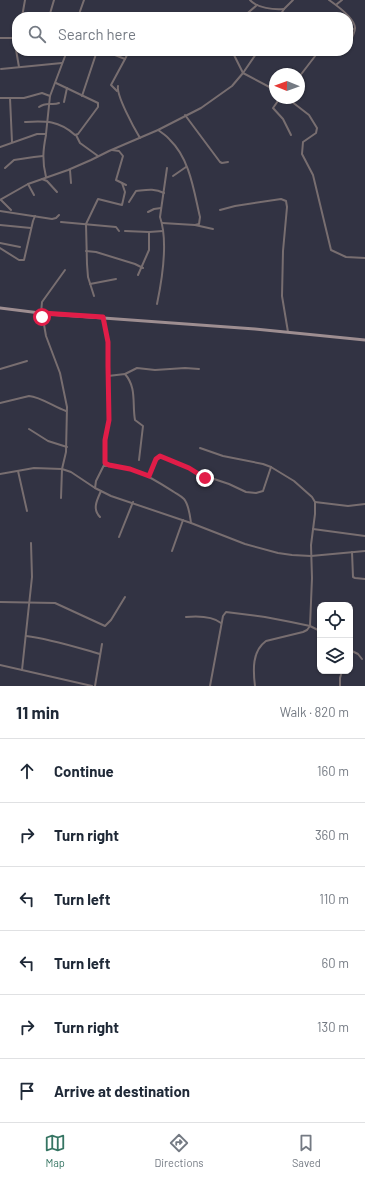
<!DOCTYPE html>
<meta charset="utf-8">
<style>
:root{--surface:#fff;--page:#f2f2f3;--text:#1f2937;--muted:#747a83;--line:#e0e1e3;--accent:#367563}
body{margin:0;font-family:Barlow,sans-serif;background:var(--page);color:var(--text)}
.controls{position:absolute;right:12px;bottom:12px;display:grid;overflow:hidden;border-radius:8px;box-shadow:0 1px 3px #0004}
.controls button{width:36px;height:36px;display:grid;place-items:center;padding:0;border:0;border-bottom:1px solid var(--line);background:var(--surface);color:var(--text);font:20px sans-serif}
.compass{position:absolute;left:269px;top:68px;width:36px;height:36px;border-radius:50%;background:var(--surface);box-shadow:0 1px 3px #0004;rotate:271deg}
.stop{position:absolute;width:12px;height:12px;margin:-9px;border:3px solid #e11d48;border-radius:50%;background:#fff}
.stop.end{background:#e11d48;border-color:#fff;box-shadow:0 1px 4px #0008}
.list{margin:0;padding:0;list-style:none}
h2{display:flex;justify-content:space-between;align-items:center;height:52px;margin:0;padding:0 16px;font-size:17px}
h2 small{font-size:13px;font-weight:400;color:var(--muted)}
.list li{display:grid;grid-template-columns:26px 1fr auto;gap:12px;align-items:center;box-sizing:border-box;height:64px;padding:0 16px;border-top:1px solid var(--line)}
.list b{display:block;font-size:15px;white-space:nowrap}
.list em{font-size:13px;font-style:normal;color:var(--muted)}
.icon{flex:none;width:22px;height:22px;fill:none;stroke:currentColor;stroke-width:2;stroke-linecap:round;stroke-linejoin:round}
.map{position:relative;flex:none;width:365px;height:686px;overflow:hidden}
.search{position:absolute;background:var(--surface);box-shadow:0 1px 3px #0004;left:12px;right:12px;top:12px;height:44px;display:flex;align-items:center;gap:10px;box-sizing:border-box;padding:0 14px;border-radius:16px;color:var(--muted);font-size:15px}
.sheet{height:436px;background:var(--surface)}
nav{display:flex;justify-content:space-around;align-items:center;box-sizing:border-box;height:56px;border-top:1px solid var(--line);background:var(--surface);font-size:11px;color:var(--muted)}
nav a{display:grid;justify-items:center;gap:2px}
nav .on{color:var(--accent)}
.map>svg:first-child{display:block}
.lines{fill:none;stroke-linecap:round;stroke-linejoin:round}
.street{stroke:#786e70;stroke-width:2}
.secondary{stroke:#9e8e91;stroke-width:3}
.route{stroke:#e11d48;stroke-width:5}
</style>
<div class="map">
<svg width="365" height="686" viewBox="0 0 365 686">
<rect width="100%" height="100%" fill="#323343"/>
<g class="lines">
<g class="street">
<path d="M250 0C257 8 274 10 284 9"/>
<path d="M329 0C336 5 355 18 355 28 355 32 352 37 351 40"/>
<polyline points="337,4 342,0"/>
<polyline points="22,17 25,0"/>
<polyline points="49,17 54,0"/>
<polyline points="78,17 84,0"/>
<polyline points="243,17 257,5"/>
<polyline points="279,17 284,9 293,0"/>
<polyline points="348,33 355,28"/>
<polyline points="0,38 17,38"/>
<polyline points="14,38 19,67"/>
<polyline points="105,51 125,59 129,51"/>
<polyline points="232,51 243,73 275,90"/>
<polyline points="1,69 62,63"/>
<polyline points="299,77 319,51"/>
<path d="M118 86C116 95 134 128 140 138"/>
<polyline points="117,91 111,85 125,59"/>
<polyline points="82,96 97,51"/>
<polyline points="0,98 24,98 42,93 50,96"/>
<polyline points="10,98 12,142"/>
<polyline points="280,98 273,108 283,119 291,135"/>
<polyline points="287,98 309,115 317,128 316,133 303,142 302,154 313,175 331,250 346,257 365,258"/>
<polyline points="64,102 67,88"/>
<path d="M39 107C47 101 52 106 59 103"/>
<polyline points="185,115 220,162 222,163 228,162"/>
<path d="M25 122C45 121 58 120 75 135L78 134 98 107V103L56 83"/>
<path d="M158 130C162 133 167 136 170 140 190 159 194 192 200 217L199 224 195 225"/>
<path d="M46 135C43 150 42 161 46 177"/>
<polyline points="76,135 80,143 98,156"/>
<polyline points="0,147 37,134 46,134 50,96 67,51"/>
<polyline points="112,150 119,151 123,156 116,180 126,185"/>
<polyline points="5,168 14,160 34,157 43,156"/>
<polyline points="70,170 71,183"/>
<polyline points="173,176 186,167"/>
<polyline points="42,179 47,181 57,192"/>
<polyline points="28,184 34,195"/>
<polyline points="0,200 28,184 68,170 91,160 109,151 158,130 201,108 232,86 243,73 258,51"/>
<polyline points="1,200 11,210"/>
<path d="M129 202 136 191C146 190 154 188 164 193"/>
<polyline points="220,210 235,206 281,199 286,201 287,207 283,251 282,296 288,332"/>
<polyline points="0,211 52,219 56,218 59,215"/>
<polyline points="148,212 154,209 161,208"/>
<polyline points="61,222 116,227 119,231"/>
<polyline points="162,223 195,225 213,229"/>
<polyline points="0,225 31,228"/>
<polyline points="125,231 149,232"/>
<polyline points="0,243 20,247"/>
<polyline points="0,248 19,260 24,260 33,221 35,216"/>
<polyline points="86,251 96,252 135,264 143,268"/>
<polyline points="138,275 149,250 149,232 163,231"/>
<polyline points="90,284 116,279"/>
<polyline points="94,296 88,277 87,264 86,224 98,199 122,205 125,192 122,183"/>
<path d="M157 304C162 280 168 240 160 217L167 168"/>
<polyline points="41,313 42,302 65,270"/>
<polyline points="42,313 46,336 60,373 67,407 66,452 62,469 61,498"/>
<polyline points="0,369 27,361"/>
<polyline points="125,374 137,368 155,370 185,368 199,369"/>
<path d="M108 376 125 374C137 388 132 403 135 420L143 426 139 460"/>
<path d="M0 403 29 396C41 397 54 407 66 411"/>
<polyline points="29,429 48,441 67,447"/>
<path d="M200 448 223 456 263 464 271 467 294 481 312 497 315 502V514L311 545 312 578 310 626 307 630 303 632 266 641C252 651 253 670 255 686"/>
<path d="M104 466C128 462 155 480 174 492 177 494 181 496 184 499 189 505 190 516 191 523"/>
<polyline points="18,471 27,511"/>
<polyline points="0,474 34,468 62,469 71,472 95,488 111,496 191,523 245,544 278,553 292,555 311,556 365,551"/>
<polyline points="149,476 156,459 160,456 189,468 205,478 214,479 229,484 246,492 256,493 263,491 271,467"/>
<polyline points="95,488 96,481 105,463 105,440 109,420 108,342 104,318"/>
<polyline points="315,502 348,506 365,504"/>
<path d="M100 517C92 509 97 500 101 491"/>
<polyline points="313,529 365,536"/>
<polyline points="119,537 133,502"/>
<polyline points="172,551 183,520"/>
<polyline points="352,552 353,577 355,578 365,579"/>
<polyline points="0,602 55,603 105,626 111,620 125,597"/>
<path d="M186 617C197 616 212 616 221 623"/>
<path d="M26 636C51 639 75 647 100 654"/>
<polyline points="350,650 358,654 362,659"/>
<polyline points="0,665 92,686"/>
<polyline points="22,670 32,577 31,543"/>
<polyline points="95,686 102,644"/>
<polyline points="210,686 223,616 226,612 265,617 291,622 310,626 320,631"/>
<polyline points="340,686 340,678 342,671"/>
</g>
<polyline class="secondary" points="0,308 48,314 255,329 365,340"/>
</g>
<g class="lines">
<polyline class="route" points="42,317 42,313 103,317 108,342 108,366 109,420 105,440 105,463 109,465 130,469 149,476 156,459 160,456 189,468 205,478"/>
</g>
</svg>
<div class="controls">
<button><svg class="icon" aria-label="locate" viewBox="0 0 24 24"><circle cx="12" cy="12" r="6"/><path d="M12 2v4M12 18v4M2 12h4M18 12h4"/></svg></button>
<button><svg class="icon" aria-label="layers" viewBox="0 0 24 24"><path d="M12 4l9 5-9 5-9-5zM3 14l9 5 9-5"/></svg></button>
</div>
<svg class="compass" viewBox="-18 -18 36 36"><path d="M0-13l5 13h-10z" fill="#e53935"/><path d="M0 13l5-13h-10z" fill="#747a83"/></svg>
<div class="stop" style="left:42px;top:317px"></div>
<div class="stop end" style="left:205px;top:478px"></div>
<div class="search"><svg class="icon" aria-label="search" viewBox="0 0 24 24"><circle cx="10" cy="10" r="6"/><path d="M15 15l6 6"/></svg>Search here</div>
</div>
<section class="sheet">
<h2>11 min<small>Walk · 820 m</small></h2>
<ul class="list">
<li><svg class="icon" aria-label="ahead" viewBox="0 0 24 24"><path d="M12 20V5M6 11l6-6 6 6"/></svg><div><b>Continue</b></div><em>160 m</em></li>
<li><svg class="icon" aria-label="right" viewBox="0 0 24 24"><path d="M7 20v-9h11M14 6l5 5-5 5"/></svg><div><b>Turn right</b></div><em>360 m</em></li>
<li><svg class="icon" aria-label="left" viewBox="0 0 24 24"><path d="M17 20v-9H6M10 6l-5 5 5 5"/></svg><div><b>Turn left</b></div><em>110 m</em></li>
<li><svg class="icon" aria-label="left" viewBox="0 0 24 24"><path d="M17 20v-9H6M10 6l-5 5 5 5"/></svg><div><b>Turn left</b></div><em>60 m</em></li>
<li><svg class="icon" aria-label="right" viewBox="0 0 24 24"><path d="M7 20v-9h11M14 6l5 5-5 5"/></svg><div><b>Turn right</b></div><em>130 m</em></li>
<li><svg class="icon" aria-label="arrive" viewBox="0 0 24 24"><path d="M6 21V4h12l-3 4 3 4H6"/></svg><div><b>Arrive at destination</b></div></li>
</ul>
</section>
<nav>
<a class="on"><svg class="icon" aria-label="map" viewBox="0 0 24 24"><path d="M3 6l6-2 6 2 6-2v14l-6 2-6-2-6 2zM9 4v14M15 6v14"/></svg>Map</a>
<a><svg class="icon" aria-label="directions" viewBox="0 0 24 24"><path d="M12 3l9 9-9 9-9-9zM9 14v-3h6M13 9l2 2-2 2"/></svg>Directions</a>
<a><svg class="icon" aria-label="saved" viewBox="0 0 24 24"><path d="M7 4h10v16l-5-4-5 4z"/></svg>Saved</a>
</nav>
